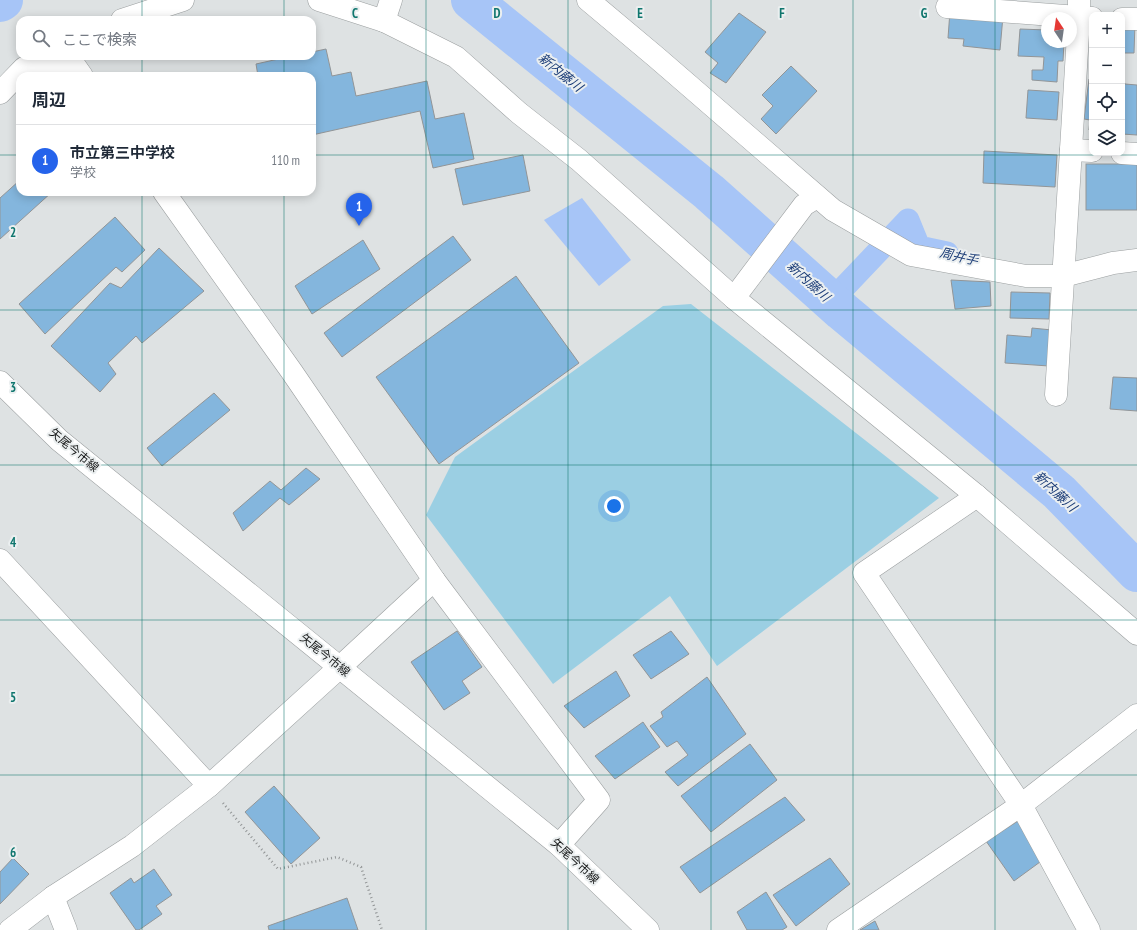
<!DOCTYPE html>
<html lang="ja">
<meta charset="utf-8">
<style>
:root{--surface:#fff;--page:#f2f2f3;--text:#1f2937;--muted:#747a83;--line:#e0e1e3;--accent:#2563eb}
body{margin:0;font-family:"PT Sans Narrow","Noto Sans JP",sans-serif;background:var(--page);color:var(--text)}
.controls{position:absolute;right:12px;top:12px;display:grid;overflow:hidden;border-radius:8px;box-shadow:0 2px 10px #0003}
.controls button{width:36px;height:36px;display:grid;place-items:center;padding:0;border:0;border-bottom:1px solid var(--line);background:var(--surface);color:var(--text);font:20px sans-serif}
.compass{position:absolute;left:1041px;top:12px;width:36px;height:36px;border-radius:50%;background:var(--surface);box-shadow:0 2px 10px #0003;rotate:347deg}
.you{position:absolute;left:614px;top:506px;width:14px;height:14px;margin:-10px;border:3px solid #fff;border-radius:50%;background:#1a73e8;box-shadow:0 0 0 6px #1a73e833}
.badge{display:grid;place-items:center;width:26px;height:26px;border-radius:50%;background:var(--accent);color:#fff;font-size:13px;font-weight:700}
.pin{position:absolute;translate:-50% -33px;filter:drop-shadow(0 1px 2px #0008)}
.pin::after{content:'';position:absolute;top:21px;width:14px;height:12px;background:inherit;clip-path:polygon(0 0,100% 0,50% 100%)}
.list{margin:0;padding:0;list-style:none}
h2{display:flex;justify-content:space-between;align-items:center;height:52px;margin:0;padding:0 16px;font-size:17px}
h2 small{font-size:13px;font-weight:400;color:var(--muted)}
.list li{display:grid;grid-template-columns:26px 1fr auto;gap:12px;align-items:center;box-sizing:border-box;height:72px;padding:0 16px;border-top:1px solid var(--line)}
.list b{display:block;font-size:15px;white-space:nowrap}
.list p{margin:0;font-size:13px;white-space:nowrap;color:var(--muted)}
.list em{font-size:13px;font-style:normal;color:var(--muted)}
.icon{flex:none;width:22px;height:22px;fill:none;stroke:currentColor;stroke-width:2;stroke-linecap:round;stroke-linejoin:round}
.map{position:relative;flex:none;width:1137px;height:930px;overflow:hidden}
.search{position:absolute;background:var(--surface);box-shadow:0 2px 10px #0003;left:16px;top:16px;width:300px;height:44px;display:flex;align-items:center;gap:10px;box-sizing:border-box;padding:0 14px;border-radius:12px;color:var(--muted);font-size:15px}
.panel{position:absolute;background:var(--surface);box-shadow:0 2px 10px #0003;left:16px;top:72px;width:300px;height:124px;border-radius:12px}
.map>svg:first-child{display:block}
.green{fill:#9bcfe3}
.water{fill:#a7c5f7}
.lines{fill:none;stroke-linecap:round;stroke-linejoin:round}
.canal{stroke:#a7c5f7;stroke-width:23}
.river{stroke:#a7c5f7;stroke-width:40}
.building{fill:#84b6dd;stroke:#929597}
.minor-casing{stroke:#9b9fa0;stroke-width:23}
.tertiary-casing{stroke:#9b9fa0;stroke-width:23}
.secondary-casing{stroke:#9b9fa0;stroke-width:23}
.path{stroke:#919495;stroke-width:2.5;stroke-dasharray:1 3;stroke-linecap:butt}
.minor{stroke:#fff;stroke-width:22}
.tertiary{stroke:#fff;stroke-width:22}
.secondary{stroke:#fff;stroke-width:22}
.grid{fill:none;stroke:#0f766e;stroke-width:1;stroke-opacity:0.55}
.labels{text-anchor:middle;stroke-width:4;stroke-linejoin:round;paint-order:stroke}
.street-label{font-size:12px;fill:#171919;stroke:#ebeff0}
.water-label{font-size:13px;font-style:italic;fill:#1a3b76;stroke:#ebeff0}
.grid-label{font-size:13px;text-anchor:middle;font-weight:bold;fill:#0f766e;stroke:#ebeff0;stroke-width:4;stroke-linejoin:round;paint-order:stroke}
</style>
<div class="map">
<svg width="1137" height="930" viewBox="0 0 1137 930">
<rect width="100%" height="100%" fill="#dee2e3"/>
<polygon class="green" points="691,304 939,498 717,666 670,596 553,684 426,515 455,457 663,306"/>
<polygon class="water" points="582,198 631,260 599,286 544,220"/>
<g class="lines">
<polyline class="canal" points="831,301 908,220 919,247 947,253"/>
<g class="river">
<polyline points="471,0 709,192 842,311 1059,492 1137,572"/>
<polyline points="0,2 3,0"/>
</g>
</g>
<g class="building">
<polygon points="950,11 1003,16 1000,50 963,46 964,39 948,38"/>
<polygon points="739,13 766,32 726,83 710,73 718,63 705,52"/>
<polygon points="1122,23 1135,23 1134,53 1122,53"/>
<polygon points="1020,29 1047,30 1047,42 1064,42 1063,61 1058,61 1057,82 1032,80 1032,70 1043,70 1044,57 1018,56"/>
<polygon points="326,49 332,76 351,72 356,96 427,81 435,119 464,113 474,159 433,168 420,111 312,135 312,76 258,76 256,64 292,56 312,56 312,52"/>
<polygon points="791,66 817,91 776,134 761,119 773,106 762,95"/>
<polygon points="1122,76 1125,84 1137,85 1137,135 1122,134"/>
<polygon points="1089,79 1092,79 1092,131 1089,130 1090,120 1084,119"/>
<polygon points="1028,90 1059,92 1057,120 1026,118"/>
<polygon points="984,151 1057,155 1055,187 983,183"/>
<polygon points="523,155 530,191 463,205 455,169"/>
<rect x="1086" y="164" width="51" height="46"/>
<polygon points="20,180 20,192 52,192 0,239 0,198"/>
<polygon points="115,217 145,250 122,272 116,267 45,334 19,304"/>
<polygon points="453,236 471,260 342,357 324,333"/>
<polygon points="363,240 380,269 312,314 295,286"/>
<polygon points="159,248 204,291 142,343 136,336 108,363 116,374 100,392 51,346 110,283 121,288"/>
<polygon points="516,276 579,363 439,464 376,377"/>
<polygon points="951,280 990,282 991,306 955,309"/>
<polygon points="1011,292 1050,293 1049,319 1010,318"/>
<polygon points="1032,328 1052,330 1049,366 1005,363 1007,335 1031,337"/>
<polygon points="1113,377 1137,378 1137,411 1110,409"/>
<polygon points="214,393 230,410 162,466 147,448"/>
<polygon points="306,468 320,479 289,505 280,498 243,531 233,513 270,481 281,490"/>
<polygon points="457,631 482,667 462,681 470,693 444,710 411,662"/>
<polygon points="671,631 689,654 651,679 633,655"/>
<polygon points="616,671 630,696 584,728 564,706"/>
<polygon points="707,677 746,734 678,786 665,772 688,755 677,741 667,747 650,726 663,717 661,712"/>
<polygon points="643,722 660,747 615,779 595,756"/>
<polygon points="750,744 777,780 711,832 681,796"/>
<polygon points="274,786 320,838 291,864 245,812"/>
<polygon points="785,797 805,820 700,893 680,867"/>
<polygon points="1018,821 1040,862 1014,881 986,841"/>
<polygon points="13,858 29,874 0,904 0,872"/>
<polygon points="830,858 850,884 796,926 773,895"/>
<polygon points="154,869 172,895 156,906 162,914 139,930 136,930 110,893 131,878 134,883"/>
<polygon points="766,892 787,927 782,930 747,930 737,912"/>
<polygon points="347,898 358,930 269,930 268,926"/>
<polygon points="875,921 879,930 860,930"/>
</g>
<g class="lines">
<defs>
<g id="minor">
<polyline points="319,0 384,21 456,57 519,113 579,160 734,298 977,496 1137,634"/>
<polyline points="947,7 1092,18"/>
<polyline points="1122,19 1137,19"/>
<polyline points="122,20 183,0"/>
<polyline points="384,21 391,0"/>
<polyline points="0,93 24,68 75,66 82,76"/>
<polyline points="1071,150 1092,151"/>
<polyline points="1122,153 1137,154"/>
<polyline points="164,192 292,372 434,580 599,800 559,845"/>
<polyline points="1063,276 1113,263 1137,260"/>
<polyline points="734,298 804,205 817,197"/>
<polyline points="1056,395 1079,18 1079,0"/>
<polyline points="0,560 209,786"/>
<polyline points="340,667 434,580"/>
<polyline points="53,897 66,930"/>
<polyline points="838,930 1021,805 864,573 977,496"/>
<polyline points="1089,930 1021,805 1137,715"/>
</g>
<g id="tertiary">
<polyline points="588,0 656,57 833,210 911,255 1026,276 1063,276"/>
<polyline points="10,930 53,897 132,846 209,786 340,667"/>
</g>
<polyline id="secondary" points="0,382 59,440 559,845 648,930"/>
</defs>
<use href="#minor" class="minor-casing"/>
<use href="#tertiary" class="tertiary-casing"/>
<use href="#secondary" class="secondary-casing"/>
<polyline class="path" points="223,803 278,869 337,857 361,867 382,930"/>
<use href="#minor" class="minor"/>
<use href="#tertiary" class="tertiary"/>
<use href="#secondary" class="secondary"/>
</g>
<path class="grid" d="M142 0V20M284 0V20M426 0V930M568 0V930M711 0V930M853 0V930M995 0V930M142 56V76M284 56V76M0 155H20M312 155H1137M142 192V930M284 192V930M0 310H1137M0 465H1137M0 620H1137M0 775H1137"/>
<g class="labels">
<g class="street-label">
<text transform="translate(74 450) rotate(40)" y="4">矢尾今市線</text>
<text transform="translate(325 655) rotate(39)" y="4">矢尾今市線</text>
<text transform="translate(575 861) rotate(43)" y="4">矢尾今市線</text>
</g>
<g class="water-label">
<text transform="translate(561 72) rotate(39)" y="5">新内藤川</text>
<text transform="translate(959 256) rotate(13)" y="5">周井手</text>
<text transform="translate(809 281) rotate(42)" y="5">新内藤川</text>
<text transform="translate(1056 491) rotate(43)" y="5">新内藤川</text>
</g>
</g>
<g class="grid-label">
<text x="355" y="18">C</text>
<text x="497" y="18">D</text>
<text x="640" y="18">E</text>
<text x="782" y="18">F</text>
<text x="924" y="18">G</text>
<text x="13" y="237">2</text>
<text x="13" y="392">3</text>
<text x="13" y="547">4</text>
<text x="13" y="702">5</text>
<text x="13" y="857">6</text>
</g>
</svg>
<div class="controls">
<button>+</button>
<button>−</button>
<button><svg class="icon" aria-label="locate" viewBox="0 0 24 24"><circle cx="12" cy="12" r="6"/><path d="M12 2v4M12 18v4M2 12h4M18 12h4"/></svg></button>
<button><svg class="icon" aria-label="layers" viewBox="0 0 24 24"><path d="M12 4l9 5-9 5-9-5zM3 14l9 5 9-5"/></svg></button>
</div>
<svg class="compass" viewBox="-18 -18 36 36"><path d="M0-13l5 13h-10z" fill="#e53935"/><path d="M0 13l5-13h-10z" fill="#747a83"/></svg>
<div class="you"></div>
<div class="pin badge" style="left:359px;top:226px">1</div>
<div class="search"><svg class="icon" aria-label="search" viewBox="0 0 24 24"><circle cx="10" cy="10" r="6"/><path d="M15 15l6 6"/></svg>ここで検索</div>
<section class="panel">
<h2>周辺<small></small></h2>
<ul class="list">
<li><span class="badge">1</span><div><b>市立第三中学校</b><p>学校</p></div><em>110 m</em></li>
</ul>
</section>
</div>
